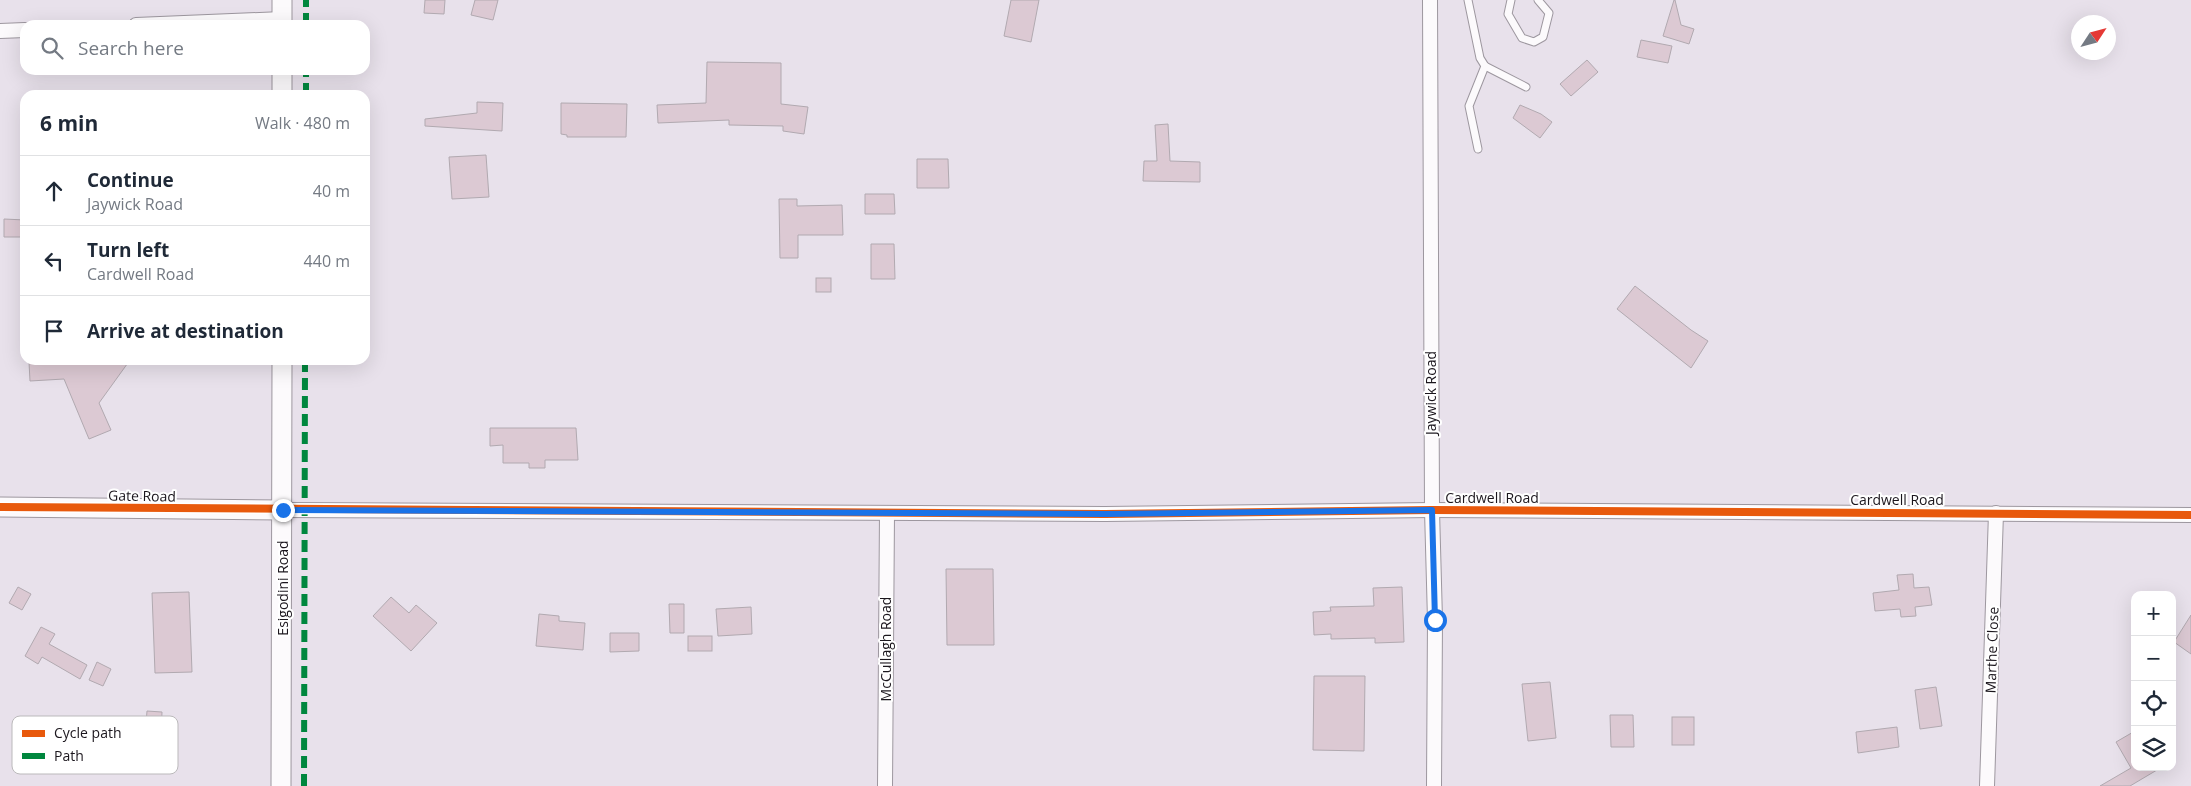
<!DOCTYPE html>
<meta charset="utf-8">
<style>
:root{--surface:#fff;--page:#f6f6f7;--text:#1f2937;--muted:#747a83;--line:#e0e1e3}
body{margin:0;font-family:"Open Sans",sans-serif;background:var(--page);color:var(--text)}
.controls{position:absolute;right:15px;bottom:15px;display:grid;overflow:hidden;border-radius:10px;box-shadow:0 5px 20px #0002}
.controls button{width:45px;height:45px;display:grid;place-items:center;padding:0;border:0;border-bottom:1px solid var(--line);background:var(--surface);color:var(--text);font:25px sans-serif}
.compass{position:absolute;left:2071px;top:15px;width:45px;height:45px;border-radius:50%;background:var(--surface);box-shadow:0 5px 20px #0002;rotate:54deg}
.stop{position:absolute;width:15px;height:15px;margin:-11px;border:4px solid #1a73e8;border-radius:50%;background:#fff}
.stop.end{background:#1a73e8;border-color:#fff;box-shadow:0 1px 5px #0008}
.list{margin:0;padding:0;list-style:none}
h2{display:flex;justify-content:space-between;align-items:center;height:65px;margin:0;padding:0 20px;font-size:21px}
h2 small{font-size:16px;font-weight:400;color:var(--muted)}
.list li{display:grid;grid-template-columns:32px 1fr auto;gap:15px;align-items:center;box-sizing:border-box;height:70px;padding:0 20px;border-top:1px solid var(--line)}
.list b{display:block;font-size:19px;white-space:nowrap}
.list p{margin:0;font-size:16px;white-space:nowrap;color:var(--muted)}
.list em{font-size:16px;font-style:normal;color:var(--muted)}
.icon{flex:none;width:28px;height:28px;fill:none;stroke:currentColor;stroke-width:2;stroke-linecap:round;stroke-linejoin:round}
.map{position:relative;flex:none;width:2191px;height:786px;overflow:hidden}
.search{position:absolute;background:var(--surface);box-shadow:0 5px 20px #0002;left:20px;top:20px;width:350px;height:55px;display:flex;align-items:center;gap:12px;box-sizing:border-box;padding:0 18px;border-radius:15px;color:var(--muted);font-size:19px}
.panel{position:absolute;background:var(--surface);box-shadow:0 5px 20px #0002;left:20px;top:90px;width:350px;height:275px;border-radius:15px}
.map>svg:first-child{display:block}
.building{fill:#dcc9d3;stroke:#b1a9b0}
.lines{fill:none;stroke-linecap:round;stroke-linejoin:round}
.lane-casing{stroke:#9d979f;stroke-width:9}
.street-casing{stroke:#9d979f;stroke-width:16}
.secondary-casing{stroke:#9d979f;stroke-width:21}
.lane{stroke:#fcfafc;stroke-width:7}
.street{stroke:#fcfafc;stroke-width:14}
.secondary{stroke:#fcfafc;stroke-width:19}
.quiet{stroke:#00873e;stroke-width:6;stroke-dasharray:12 6;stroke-linecap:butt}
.cycleway-casing{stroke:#fff;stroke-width:11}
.cycleway{stroke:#e8590c;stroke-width:8}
.route{stroke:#1a73e8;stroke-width:6}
.labels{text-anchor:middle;stroke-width:4;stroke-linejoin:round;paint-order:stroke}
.street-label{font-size:14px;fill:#1b161d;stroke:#fff}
.key{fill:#fff;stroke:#bbb9bb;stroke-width:1}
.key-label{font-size:14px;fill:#1b161d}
</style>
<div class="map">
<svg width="2191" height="786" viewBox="0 0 2191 786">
<rect width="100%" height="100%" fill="#e8e1eb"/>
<g class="building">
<polygon points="425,0 445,0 444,14 424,13"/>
<polygon points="475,0 498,0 493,20 471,15"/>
<polygon points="1011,0 1039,0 1031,42 1004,36"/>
<polygon points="1674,0 1675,0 1681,25 1694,29 1689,44 1663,36"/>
<polygon points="1641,40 1672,46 1668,63 1637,57"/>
<polygon points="1587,60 1598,72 1571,96 1560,84"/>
<polygon points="707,62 781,63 781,104 808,107 804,134 783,131 783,126 729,125 729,120 658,123 657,105 706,103"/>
<polygon points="477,102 503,103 502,131 425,126 425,119 477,113"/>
<polygon points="561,103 627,104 626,137 567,137 567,135 561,134"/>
<polygon points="1520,105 1541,114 1552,122 1540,138 1513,118"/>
<polygon points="1168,124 1170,161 1200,162 1200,182 1143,181 1144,161 1157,161 1155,125"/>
<polygon points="486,155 489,197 452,199 449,157"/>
<polygon points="917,159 948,159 949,188 917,188"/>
<polygon points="865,194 894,194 895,214 865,214"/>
<polygon points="779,199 797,199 797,206 842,205 843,235 798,235 798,258 780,258"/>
<polygon points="4,219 25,220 25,237 4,237"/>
<polygon points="871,244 894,244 895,279 871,279"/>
<rect x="816" y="278" width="15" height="14"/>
<polygon points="1635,286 1691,330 1708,341 1691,368 1617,309"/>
<polygon points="66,360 130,360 99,403 111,430 89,439 64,379 30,381 29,362"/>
<polygon points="490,428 576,428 578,460 545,460 545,468 529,468 529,463 503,463 503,445 490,446"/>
<polygon points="946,569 993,569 994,645 947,645"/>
<polygon points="1913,574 1914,588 1929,587 1932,605 1915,607 1916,616 1901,617 1900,609 1875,611 1873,593 1899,590 1897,575"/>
<polygon points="18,587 31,594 22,610 9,603"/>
<polygon points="1402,587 1404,642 1375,643 1375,638 1331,639 1331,634 1314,635 1313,612 1331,611 1330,607 1374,606 1373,588"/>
<polygon points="189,592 192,672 155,673 152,593"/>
<polygon points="391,597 409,613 416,605 437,623 411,651 373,616"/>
<polygon points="669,604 684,604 684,633 670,633"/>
<polygon points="751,607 752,634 718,636 716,609"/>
<polygon points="539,614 559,616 559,621 585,623 583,650 536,646"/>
<polygon points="2191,615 2191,654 2174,642"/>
<polygon points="41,627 55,634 49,644 87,665 80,679 42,657 38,664 25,656"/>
<polygon points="610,633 639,633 639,651 610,652"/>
<rect x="688" y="636" width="24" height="15"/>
<polygon points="97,662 111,669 103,686 89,680"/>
<polygon points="1314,676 1365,676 1364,751 1313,750"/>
<polygon points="1550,682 1556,738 1528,741 1522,684"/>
<polygon points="1936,687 1942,726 1920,729 1915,690"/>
<polygon points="147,711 162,712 161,737 145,736"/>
<polygon points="1610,715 1633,715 1634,747 1611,747"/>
<rect x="1672" y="717" width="22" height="28"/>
<polygon points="1897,727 1899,747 1858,753 1856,732"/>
<polygon points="2135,731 2135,767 2162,767 2130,786 2100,786 2131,768 2116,742"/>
</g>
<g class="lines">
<defs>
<g id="lane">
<polyline points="1468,0 1480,58 1485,66 1526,87"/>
<polyline points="1511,0 1508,14 1522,38 1534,42 1543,37 1549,13 1538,0"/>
<polyline points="1478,149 1469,106 1485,66"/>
</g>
<g id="street">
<polyline points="1430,0 1432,510 1435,620 1434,786"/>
<polyline points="136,25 282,19"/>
<polyline points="0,31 25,30"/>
<polyline points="283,510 1105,514 1432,510 2191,515"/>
<polyline points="885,786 887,513"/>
<polyline points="1987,786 1996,513"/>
</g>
<g id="secondary">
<polyline points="282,25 282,0"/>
<polyline points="282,95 282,70"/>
<polyline points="0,507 283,510"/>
<polyline points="281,786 282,360"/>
</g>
</defs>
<use href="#lane" class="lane-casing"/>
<use href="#street" class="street-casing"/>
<use href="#secondary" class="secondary-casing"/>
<use href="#lane" class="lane"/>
<use href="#street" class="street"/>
<use href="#secondary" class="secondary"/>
<g class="quiet">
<polyline points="306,25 306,0"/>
<polyline points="306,95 306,70"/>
<polyline points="304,786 305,360"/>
</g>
<defs>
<polyline id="cycleway" points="0,507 1105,514 1432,510 2191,515"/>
</defs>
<use href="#cycleway" class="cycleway-casing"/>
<use href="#cycleway" class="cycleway"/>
</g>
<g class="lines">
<polyline class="route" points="283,510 1105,514 1432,510 1435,620"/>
</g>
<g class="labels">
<g class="street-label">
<text transform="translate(1431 393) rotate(-90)" y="5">Jaywick Road</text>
<text transform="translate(142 496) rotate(1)" y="5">Gate Road</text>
<text x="1492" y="503">Cardwell Road</text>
<text x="1897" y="505">Cardwell Road</text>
<text transform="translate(283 588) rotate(-90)" y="5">Esigodini Road</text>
<text transform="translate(886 649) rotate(-90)" y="5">McCullagh Road</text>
<text transform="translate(1992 650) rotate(-88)" y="5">Marthe Close</text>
</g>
</g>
<rect x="12" y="716" width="166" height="58" rx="8" class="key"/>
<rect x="22" y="730" width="23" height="7" fill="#e8590c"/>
<rect x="22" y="753" width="23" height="6" fill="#00873e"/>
<g class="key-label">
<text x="54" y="738">Cycle path</text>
<text x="54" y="761">Path</text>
</g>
</svg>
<div class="controls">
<button>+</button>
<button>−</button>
<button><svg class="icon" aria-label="locate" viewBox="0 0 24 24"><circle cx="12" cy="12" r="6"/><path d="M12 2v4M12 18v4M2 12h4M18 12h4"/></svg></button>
<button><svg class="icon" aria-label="layers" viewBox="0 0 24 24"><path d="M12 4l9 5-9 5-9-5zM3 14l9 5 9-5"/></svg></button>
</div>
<svg class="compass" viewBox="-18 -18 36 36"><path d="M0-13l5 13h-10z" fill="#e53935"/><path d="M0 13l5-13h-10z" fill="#747a83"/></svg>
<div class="stop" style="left:1435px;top:620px"></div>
<div class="stop end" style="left:283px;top:510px"></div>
<div class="search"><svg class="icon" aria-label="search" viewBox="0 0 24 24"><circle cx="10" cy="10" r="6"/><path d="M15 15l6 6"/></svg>Search here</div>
<section class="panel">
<h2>6 min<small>Walk · 480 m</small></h2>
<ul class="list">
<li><svg class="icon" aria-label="ahead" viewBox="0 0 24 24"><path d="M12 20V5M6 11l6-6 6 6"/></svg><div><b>Continue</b><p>Jaywick Road</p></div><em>40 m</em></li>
<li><svg class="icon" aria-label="left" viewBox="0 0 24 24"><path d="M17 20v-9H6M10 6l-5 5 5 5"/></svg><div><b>Turn left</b><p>Cardwell Road</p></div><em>440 m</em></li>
<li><svg class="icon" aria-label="arrive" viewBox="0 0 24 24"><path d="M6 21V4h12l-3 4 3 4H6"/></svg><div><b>Arrive at destination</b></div></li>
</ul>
</section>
</div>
